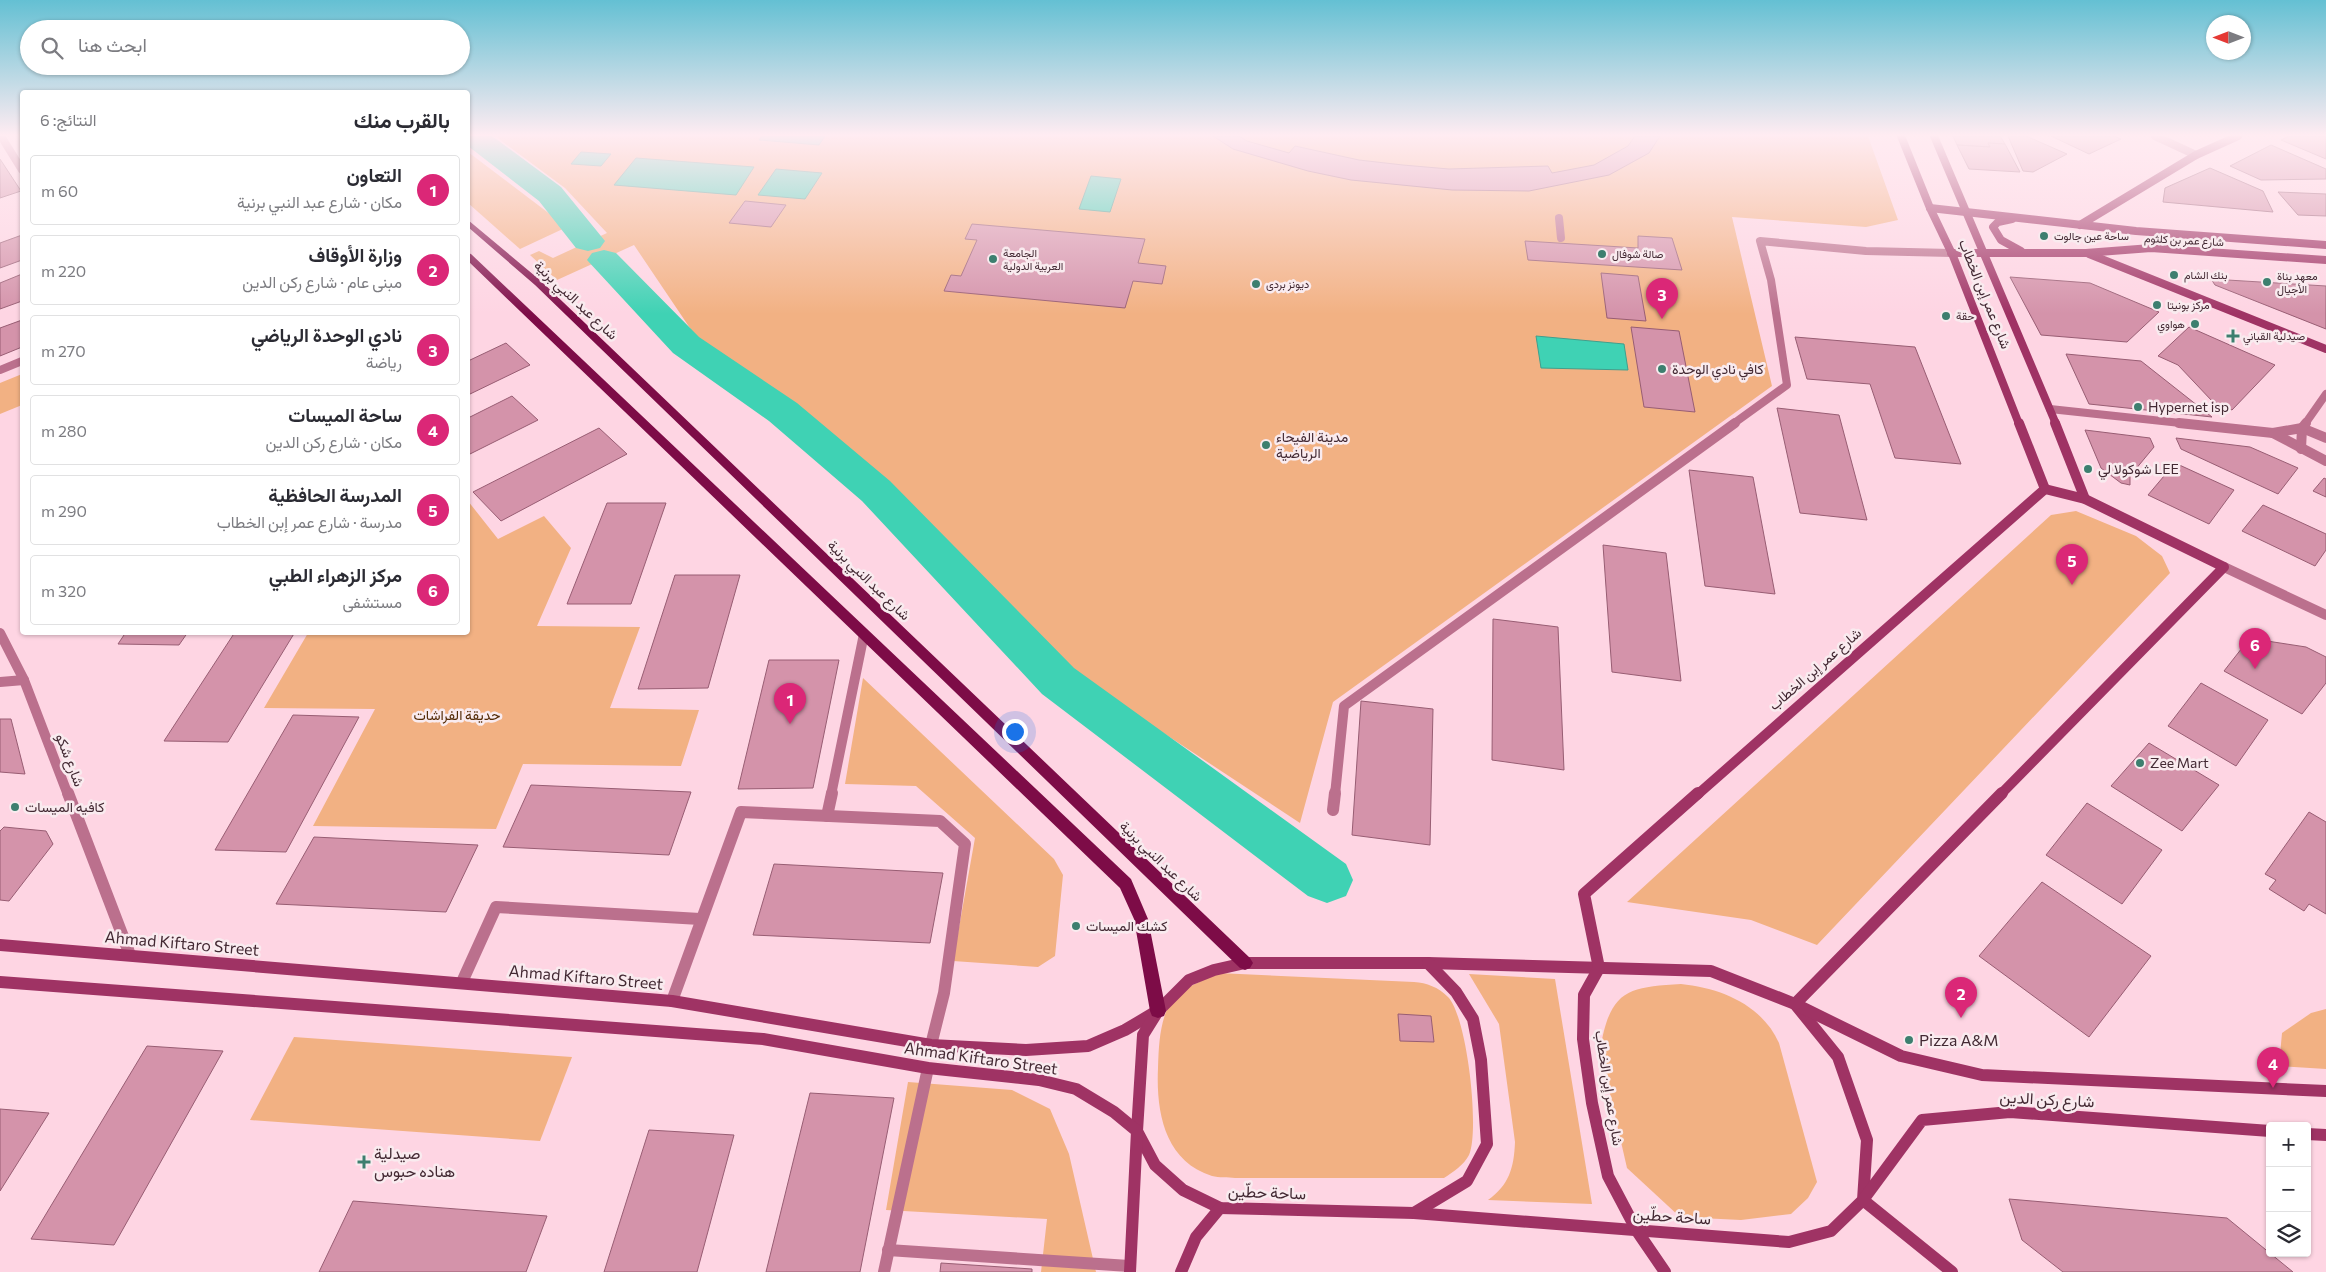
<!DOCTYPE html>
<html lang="ar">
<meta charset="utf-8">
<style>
:root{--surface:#fff;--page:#f2f2f3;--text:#2b2b33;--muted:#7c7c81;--line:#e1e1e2;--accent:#db2777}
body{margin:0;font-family:Commissioner,Vazirmatn,sans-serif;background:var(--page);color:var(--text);direction:rtl}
.controls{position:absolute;right:15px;bottom:15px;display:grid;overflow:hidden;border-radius:5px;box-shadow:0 1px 4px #0004}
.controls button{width:45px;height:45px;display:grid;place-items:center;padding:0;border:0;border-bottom:1px solid var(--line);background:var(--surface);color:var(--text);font:25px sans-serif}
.compass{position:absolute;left:2206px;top:15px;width:45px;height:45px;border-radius:50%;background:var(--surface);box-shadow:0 1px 4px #0004;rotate:270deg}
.you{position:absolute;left:1014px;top:731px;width:18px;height:18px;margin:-12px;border:4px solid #fff;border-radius:50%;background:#1a73e8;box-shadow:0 0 0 8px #1a73e833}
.badge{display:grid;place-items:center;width:32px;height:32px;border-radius:50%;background:var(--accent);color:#fff;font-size:16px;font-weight:700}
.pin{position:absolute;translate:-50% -41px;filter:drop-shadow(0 1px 2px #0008)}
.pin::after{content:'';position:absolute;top:26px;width:18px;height:15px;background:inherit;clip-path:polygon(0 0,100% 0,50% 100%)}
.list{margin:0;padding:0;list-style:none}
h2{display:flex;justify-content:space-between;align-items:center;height:65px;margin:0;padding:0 20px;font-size:21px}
h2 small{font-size:16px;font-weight:400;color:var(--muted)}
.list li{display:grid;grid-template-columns:32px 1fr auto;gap:15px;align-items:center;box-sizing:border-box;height:70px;margin:0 10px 10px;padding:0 10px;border:1px solid var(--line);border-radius:5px}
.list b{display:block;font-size:19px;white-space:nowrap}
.list p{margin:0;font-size:16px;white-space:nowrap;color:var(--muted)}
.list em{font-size:16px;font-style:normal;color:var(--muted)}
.icon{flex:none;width:28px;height:28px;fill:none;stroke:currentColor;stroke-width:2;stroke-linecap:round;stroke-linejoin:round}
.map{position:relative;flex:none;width:2326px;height:1272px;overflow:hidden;direction:ltr}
.search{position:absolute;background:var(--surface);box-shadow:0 1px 4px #0004;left:20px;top:20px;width:450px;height:55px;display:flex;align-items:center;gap:12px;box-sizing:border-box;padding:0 18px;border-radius:28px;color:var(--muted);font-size:19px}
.panel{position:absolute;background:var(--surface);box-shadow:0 1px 4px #0004;left:20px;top:90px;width:450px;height:545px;border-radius:5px;direction:rtl}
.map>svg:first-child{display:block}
.green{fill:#f2b183}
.water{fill:#3fd2b4;stroke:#409f8d}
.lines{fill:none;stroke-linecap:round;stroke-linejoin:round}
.river{fill:#3fd2b4;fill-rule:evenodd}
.building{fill:#d493aa;stroke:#985d73}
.pedestrian-far1{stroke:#bb708d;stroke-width:10}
.pedestrian{stroke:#bb708d;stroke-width:12}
.minor-far2{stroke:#bb708d;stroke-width:8}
.minor-far1{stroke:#bb708d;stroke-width:10}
.minor{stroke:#bb708d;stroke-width:12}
.tertiary-far1{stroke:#bb708d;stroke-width:8}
.tertiary{stroke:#bb708d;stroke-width:10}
.secondary-far2{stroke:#9f3364;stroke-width:8}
.secondary-far1{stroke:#9f3364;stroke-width:10}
.secondary{stroke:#9f3364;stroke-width:12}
.primary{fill:#7d0c47;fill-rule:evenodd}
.poi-dot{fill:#3d7f6f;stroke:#f9ebef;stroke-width:2}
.labels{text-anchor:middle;stroke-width:5;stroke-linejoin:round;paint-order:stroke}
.far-poi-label{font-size:11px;fill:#432933;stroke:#f9ebef;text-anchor:start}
.far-street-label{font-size:11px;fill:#432933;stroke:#f9ebef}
.street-label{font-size:14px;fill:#432933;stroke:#f9ebef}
.poi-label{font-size:14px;fill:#432933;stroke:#f9ebef;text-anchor:start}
.park-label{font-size:14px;fill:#512803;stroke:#f9ebef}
.near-street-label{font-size:16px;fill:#432933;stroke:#f9ebef}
.near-poi-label{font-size:16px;fill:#432933;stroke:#f9ebef;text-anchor:start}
</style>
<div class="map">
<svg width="2326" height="1272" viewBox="0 0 2326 1272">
<rect width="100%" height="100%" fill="#fed5e3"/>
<g class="green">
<polygon points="495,136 1868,136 1898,220 1866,227 1732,217 1772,386 1333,702 1300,823 1071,672 889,484 795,406 698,340 634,245 557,280 530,255 539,251 553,258 607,233 565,188"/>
<polygon points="468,152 567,227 520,249 468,203"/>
<polygon points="22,374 22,405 0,414 0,383"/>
<polygon points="468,501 498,539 544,516 571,548 537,626 640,627 610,708 699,710 681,766 523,764 496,829 313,826 375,709 264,708 308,633 468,632"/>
<polygon points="2076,511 2136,536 2162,556 2170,573 1817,945 1751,920 1627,902 2051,515"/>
<polygon points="863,678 1054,859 1063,875 1055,956 1038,967 953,961 975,838 916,786 845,784"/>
<path d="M1218 973 1414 982C1427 983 1438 987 1448 997 1467 1016 1480 1130 1469 1155 1464 1165 1453 1172 1444 1178H1235C1228 1177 1219 1178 1212 1176 1164 1161 1156 1111 1158 1068 1159 1039 1160 1020 1174 994Z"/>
<path d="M1469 974 1555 979 1592 1204 1488 1200C1509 1185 1514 1168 1515 1142L1499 1024Z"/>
<path d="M1681 984C1721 988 1762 1005 1779 1043L1817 1182 1808 1198 1791 1214 1741 1220 1680 1217 1627 1168 1600 1050C1610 991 1626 987 1681 984Z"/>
<polygon points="2326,1009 2326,1069 2279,1066 2282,1033 2311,1013"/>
<polygon points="294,1037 572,1057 540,1141 250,1120"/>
<polygon points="908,1082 1012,1090 1050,1109 1069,1154 1096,1272 1041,1272 1047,1219 886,1210"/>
</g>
<g class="water">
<polygon points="762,136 825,136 819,145 759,140"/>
<polygon points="581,152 611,154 601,166 571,164"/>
<polygon points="636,158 754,167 736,195 614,185"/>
<polygon points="776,169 822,173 805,199 758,195"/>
<polygon points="1091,176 1121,179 1110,212 1079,209"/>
<polygon points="1536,336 1624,344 1628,370 1541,368"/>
</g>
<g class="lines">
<g class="river">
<polygon points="468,136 492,136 561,187 605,241 600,248 588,251 576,248 539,201 468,146"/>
<polygon points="604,250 616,253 699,337 797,403 890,481 1074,668 1346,864 1353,880 1346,896 1327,903 1308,896 1042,694 862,501 769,421 673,353 587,260 592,253"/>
</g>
</g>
<g class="building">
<polygon points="1213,136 1239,136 1247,141 1289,153 1295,146 1359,160 1403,165 1449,169 1548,166 1552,173 1594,165 1628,146 1635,136 1660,136 1649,153 1609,175 1529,191 1452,190 1351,180 1308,171 1233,149"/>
<polygon points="1953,136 2000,136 2005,144 1988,143 1990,147 1957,145"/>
<polygon points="2008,136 2026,136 2067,154 2033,172 2023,171"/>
<polygon points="2051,136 2114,136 2121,139 2089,154"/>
<polygon points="2289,136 2326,136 2326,159 2281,140"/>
<polygon points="1988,143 2005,144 2020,172 1969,169 1957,145 1990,147"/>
<polygon points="2271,145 2326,169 2326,179 2261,180 2230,166"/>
<polygon points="0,159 21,191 0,198"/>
<polygon points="2210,168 2263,191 2273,212 2163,202 2165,188"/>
<polygon points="2278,192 2326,194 2326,216 2298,215"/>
<polygon points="745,201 786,205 771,227 729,223"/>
<polygon points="972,224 1145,239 1138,263 1166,266 1162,284 1133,281 1125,308 944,291 951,275 961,276 977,240 965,239"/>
<polygon points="22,235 22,260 0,268 0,243"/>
<polygon points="1638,236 1672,238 1682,270 1528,260 1525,241 1638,248"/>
<polygon points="1601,273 1638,276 1646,321 1607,318"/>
<polygon points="22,274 22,301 0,309 0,283"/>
<polygon points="2010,277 2090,283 2159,312 2127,342 2041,335"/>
<polygon points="2211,279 2326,286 2326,329 2215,285"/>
<polygon points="22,320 22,347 0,356 0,328"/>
<polygon points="1631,327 1679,331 1695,412 1644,407"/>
<polygon points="2189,327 2275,365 2232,410 2212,401 2178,365 2158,356"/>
<polygon points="1795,337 1915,347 1961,464 1895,458 1870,384 1807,379"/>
<polygon points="506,343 530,365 468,395 468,361"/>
<polygon points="2066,354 2141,361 2212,417 2089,404"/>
<polygon points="512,396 538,420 468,455 468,418"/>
<polygon points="1777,408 1839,415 1867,520 1800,513"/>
<polygon points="599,428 627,454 501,521 473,492"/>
<polygon points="2085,430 2150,438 2154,447 2130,476 2130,485 2121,483 2101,468"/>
<polygon points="2176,438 2250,447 2298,468 2278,494 2181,449"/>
<polygon points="2175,463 2234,490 2209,524 2148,495"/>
<polygon points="1689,470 1753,477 1775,594 1705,586"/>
<polygon points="2324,478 2326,479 2326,497 2313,491"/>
<polygon points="607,503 666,503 631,604 567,604"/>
<polygon points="2263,505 2326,534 2326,550 2315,566 2242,531"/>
<polygon points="1603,545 1666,553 1681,681 1612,672"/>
<polygon points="675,575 740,575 708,688 638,689"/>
<polygon points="1493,619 1558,627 1564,770 1492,760"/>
<polygon points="126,632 188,632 179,645 118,644"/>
<polygon points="235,632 295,632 228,742 164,741"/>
<polygon points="2254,639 2306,647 2326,657 2326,683 2302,714 2224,671 2242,648"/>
<polygon points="769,660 839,660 813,788 738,789"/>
<polygon points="2201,683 2268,720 2236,766 2168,726"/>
<polygon points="1361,701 1433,709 1430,845 1352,835"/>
<polygon points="293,715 359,717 286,852 215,850"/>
<polygon points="0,719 11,719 25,774 0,772"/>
<polygon points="2149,743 2219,785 2182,831 2111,786"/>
<polygon points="531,785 691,792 669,855 503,847"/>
<polygon points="2087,803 2162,850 2122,904 2046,855"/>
<polygon points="2309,812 2326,822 2326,914 2309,904 2304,911 2269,889 2276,880 2265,874"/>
<polygon points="4,827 46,831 53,844 9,901 0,900 0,831"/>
<polygon points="314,837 478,845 446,912 276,904"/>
<polygon points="774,864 943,873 930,943 753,935"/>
<polygon points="2042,882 2151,956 2089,1037 1979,956"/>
<polygon points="1398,1014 1431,1016 1434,1042 1400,1041"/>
<polygon points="147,1046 223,1051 114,1245 31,1239"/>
<polygon points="810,1093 894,1098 860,1272 766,1272"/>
<polygon points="0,1109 49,1113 0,1191"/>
<polygon points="649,1130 734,1135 697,1272 604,1272"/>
<polygon points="2009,1199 2227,1218 2293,1272 2063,1272 2022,1240"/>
<polygon points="353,1201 547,1216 526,1272 319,1272"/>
<polygon points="941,1263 1032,1269 1032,1272 940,1272"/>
</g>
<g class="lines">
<polyline class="pedestrian-far1" points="831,795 864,634"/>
<polyline class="pedestrian" points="827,816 832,793"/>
<g class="minor-far2">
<polyline points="1,136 22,170"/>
<polyline points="2155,136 2196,155"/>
<polyline points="1559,218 1561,238"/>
<polyline points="0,370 22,361"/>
<polyline points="1733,424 1787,385 1771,280 1760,241 1866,251 1951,253"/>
</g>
<g class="minor-far1">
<polyline points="0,633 24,680 68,795"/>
<polyline points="0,682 24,680"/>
<polyline points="1335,795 1344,706 1735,423"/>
</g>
<g class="minor">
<polyline points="68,793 130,955"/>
<polyline points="1333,810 1335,793"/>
<polyline points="462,982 496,907 700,919"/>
<polyline points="672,1001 741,812 940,821 965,844 944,993 931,1045"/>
<polyline points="888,1250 1129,1266"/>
<polyline points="884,1272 928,1068"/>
</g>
<g class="tertiary-far1">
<polyline points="2050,409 2190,424"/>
<polyline points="2305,424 2326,394"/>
</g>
<g class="tertiary">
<polyline points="2179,423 2273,433 2302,428 2326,438"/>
<polyline points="2273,433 2326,461"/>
<polyline points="2301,449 2302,428 2306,423"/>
<polyline points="2224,567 2326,615"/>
</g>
<g class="secondary-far2">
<polyline points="1901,136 1930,208 1953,256 2019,424"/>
<polyline points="1934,136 2056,424"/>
<polyline points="1930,208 2136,231 2326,245"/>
<polyline points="2012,219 1998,222 1993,227 2001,240 2021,251"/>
<polyline points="2080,225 2196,155 2238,136"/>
<polyline points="1951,253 2086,253 2151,248 2326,260"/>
<polyline points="2089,254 2326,349"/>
</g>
<g class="secondary-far1">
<polyline points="2019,423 2045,489"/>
<polyline points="2055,423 2085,499"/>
<polyline points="1697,795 2045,489"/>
<polyline points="2000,795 2224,567 2085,499 2045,489"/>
</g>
<g class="secondary">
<polyline points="0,945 672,1001 931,1045 1026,1050 1088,1046 1125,1030 1157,1011"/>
<polygon points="1245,963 1428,963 1711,971 1795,1004 1838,1057 1867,1140 1863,1200 1831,1231 1789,1242 1414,1213 1220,1208 1183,1190 1155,1165 1137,1131 1143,1035 1158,1011 1189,980 1214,970"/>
<polyline points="0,982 763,1039 928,1068 1039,1080 1076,1089 1114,1112 1137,1131 1130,1272"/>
<polyline points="1795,1004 1901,1056 1982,1075 2326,1091"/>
<polyline points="1795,1004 2002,793"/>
<polyline points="2307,1134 2326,1135"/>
<polyline points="1414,1213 1467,1181 1487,1144 1481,1060 1473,1019 1456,992 1428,963"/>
<polyline points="1181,1272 1196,1237 1220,1208"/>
<polyline points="1665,1272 1637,1231 1608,1176 1592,1103 1583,1039 1584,995 1599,968 1584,894 1698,793"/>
<polyline points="1952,1272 1863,1200 1922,1120 2010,1112 2270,1131"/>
</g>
<g class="primary">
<polygon points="468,220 541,281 1250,958 1253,963 1250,968 1245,970 1240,968 535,285 468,227"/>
<polygon points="468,253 471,254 1131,879 1148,919 1166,1011 1164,1016 1158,1018 1152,1016 1150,1011 1134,919 1120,888 468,261"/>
</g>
</g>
<linearGradient id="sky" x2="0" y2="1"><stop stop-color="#64c0d3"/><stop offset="0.43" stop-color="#ffecf2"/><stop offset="1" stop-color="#ffecf2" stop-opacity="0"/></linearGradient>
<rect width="2326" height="314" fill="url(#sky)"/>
<g class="poi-dot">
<circle cx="2044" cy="236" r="5"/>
<circle cx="1602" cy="254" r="5"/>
<circle cx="993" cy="259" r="5"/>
<circle cx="2174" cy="275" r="5"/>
<circle cx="2267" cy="282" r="5"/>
<circle cx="1256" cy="284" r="5"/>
<circle cx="2157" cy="305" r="5"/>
<circle cx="1946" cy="316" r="5"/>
<circle cx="2195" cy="324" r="5"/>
<path d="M2230.5 328.5h5v5h5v5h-5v5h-5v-5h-5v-5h5z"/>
<circle cx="1662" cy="369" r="5"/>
<circle cx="2138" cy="407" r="5"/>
<circle cx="1266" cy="445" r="5"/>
<circle cx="2088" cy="469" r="5"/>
<circle cx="2140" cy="763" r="5"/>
<circle cx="15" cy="807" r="5"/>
<circle cx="1076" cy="926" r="5"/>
<circle cx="1909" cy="1040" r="5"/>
<path d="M361.5 1154.5h5v5h5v5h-5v5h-5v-5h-5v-5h5z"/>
</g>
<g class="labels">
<g class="far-poi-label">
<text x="2054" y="240">ساحة عين جالوت</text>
<text x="1003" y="257">الجامعة<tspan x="1003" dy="13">العربية الدولية</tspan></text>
<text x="1612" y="258">صالة شوفال</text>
<text x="2184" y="279">بنك الشام</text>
<text x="2277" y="280">معهد بناة<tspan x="2277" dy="13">الأجيال</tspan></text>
<text x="1266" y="288">ديونز بردى</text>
<text x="2167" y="309">مركز بونيتا</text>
<text x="1956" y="320">حقة</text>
<text x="2185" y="328" text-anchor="end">هواوي</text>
<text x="2243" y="340">صيدلية القباني</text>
</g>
<g class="far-street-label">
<text transform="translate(2184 240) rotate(3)" y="4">شارع عمر بن كلثوم</text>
</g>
<g class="street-label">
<text transform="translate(1985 294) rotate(68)" y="5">شارع عمر إبن الخطاب</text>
<text transform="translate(576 300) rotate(43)" y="5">شارع عبد النبي برنية</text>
<text transform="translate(869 580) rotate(44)" y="5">شارع عبد النبي برنية</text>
<text transform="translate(1815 669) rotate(-41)" y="5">شارع عمر إبن الخطاب</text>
<text transform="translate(70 760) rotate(69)" y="5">شارع شكو</text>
<text transform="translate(1161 861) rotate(44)" y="5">شارع عبد النبي برنية</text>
<text transform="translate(1609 1088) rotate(81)" y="5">شارع عمر إبن الخطاب</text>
</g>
<g class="poi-label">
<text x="1672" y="374">كافي نادي الوحدة</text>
<text x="2148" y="412">Hypernet isp</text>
<text x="1276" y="442">مدينة الفيحاء<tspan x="1276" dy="16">الرياضية</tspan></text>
<text x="2098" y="474">شوكولا لي LEE</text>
<text x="2150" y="768">Zee Mart</text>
<text x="25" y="812">كافيه الميسات</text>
<text x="1086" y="931">كشك الميسات</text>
</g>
<g class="park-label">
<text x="457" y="720">حديقة الفراشات</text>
</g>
<g class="near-street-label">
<text transform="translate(182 943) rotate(5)" y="6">Ahmad Kiftaro Street</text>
<text transform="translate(586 977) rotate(5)" y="6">Ahmad Kiftaro Street</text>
<text transform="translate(981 1058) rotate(8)" y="6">Ahmad Kiftaro Street</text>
<text transform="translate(2047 1099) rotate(3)" y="6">شارع ركن الدين</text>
<text transform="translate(1267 1192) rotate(2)" y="6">ساحة حطّين</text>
<text transform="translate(1672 1216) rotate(4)" y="6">ساحة حطّين</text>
</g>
<g class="near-poi-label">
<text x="1919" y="1046">Pizza A&amp;M</text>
<text x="374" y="1159">صيدلية<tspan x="374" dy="18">هناده حبوس</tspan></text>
</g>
</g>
</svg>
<div class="controls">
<button>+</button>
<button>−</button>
<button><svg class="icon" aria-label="layers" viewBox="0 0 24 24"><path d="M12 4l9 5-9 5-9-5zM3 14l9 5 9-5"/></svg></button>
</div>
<svg class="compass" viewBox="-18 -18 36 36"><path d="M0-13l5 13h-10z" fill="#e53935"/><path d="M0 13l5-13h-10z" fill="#7c7c81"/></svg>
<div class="you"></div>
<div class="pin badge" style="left:790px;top:724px">1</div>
<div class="pin badge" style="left:1961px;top:1018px">2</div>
<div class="pin badge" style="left:1662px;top:319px">3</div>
<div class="pin badge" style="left:2273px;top:1088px">4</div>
<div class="pin badge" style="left:2072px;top:585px">5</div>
<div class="pin badge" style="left:2255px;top:669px">6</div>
<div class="search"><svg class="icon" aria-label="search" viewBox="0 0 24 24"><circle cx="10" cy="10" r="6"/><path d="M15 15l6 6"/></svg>ابحث هنا</div>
<section class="panel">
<h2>بالقرب منك<small>النتائج: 6</small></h2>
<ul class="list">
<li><span class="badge">1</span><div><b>التعاون</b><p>مكان · شارع عبد النبي برنية</p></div><em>60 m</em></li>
<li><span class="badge">2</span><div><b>وزارة الأوقاف</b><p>مبنى عام · شارع ركن الدين</p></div><em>220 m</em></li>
<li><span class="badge">3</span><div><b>نادي الوحدة الرياضي</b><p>رياضة</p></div><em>270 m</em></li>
<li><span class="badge">4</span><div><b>ساحة الميسات</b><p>مكان · شارع ركن الدين</p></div><em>280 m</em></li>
<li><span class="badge">5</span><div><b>المدرسة الحافظية</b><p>مدرسة · شارع عمر إبن الخطاب</p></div><em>290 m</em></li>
<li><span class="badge">6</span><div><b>مركز الزهراء الطبي</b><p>مستشفى</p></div><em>320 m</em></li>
</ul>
</section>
</div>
